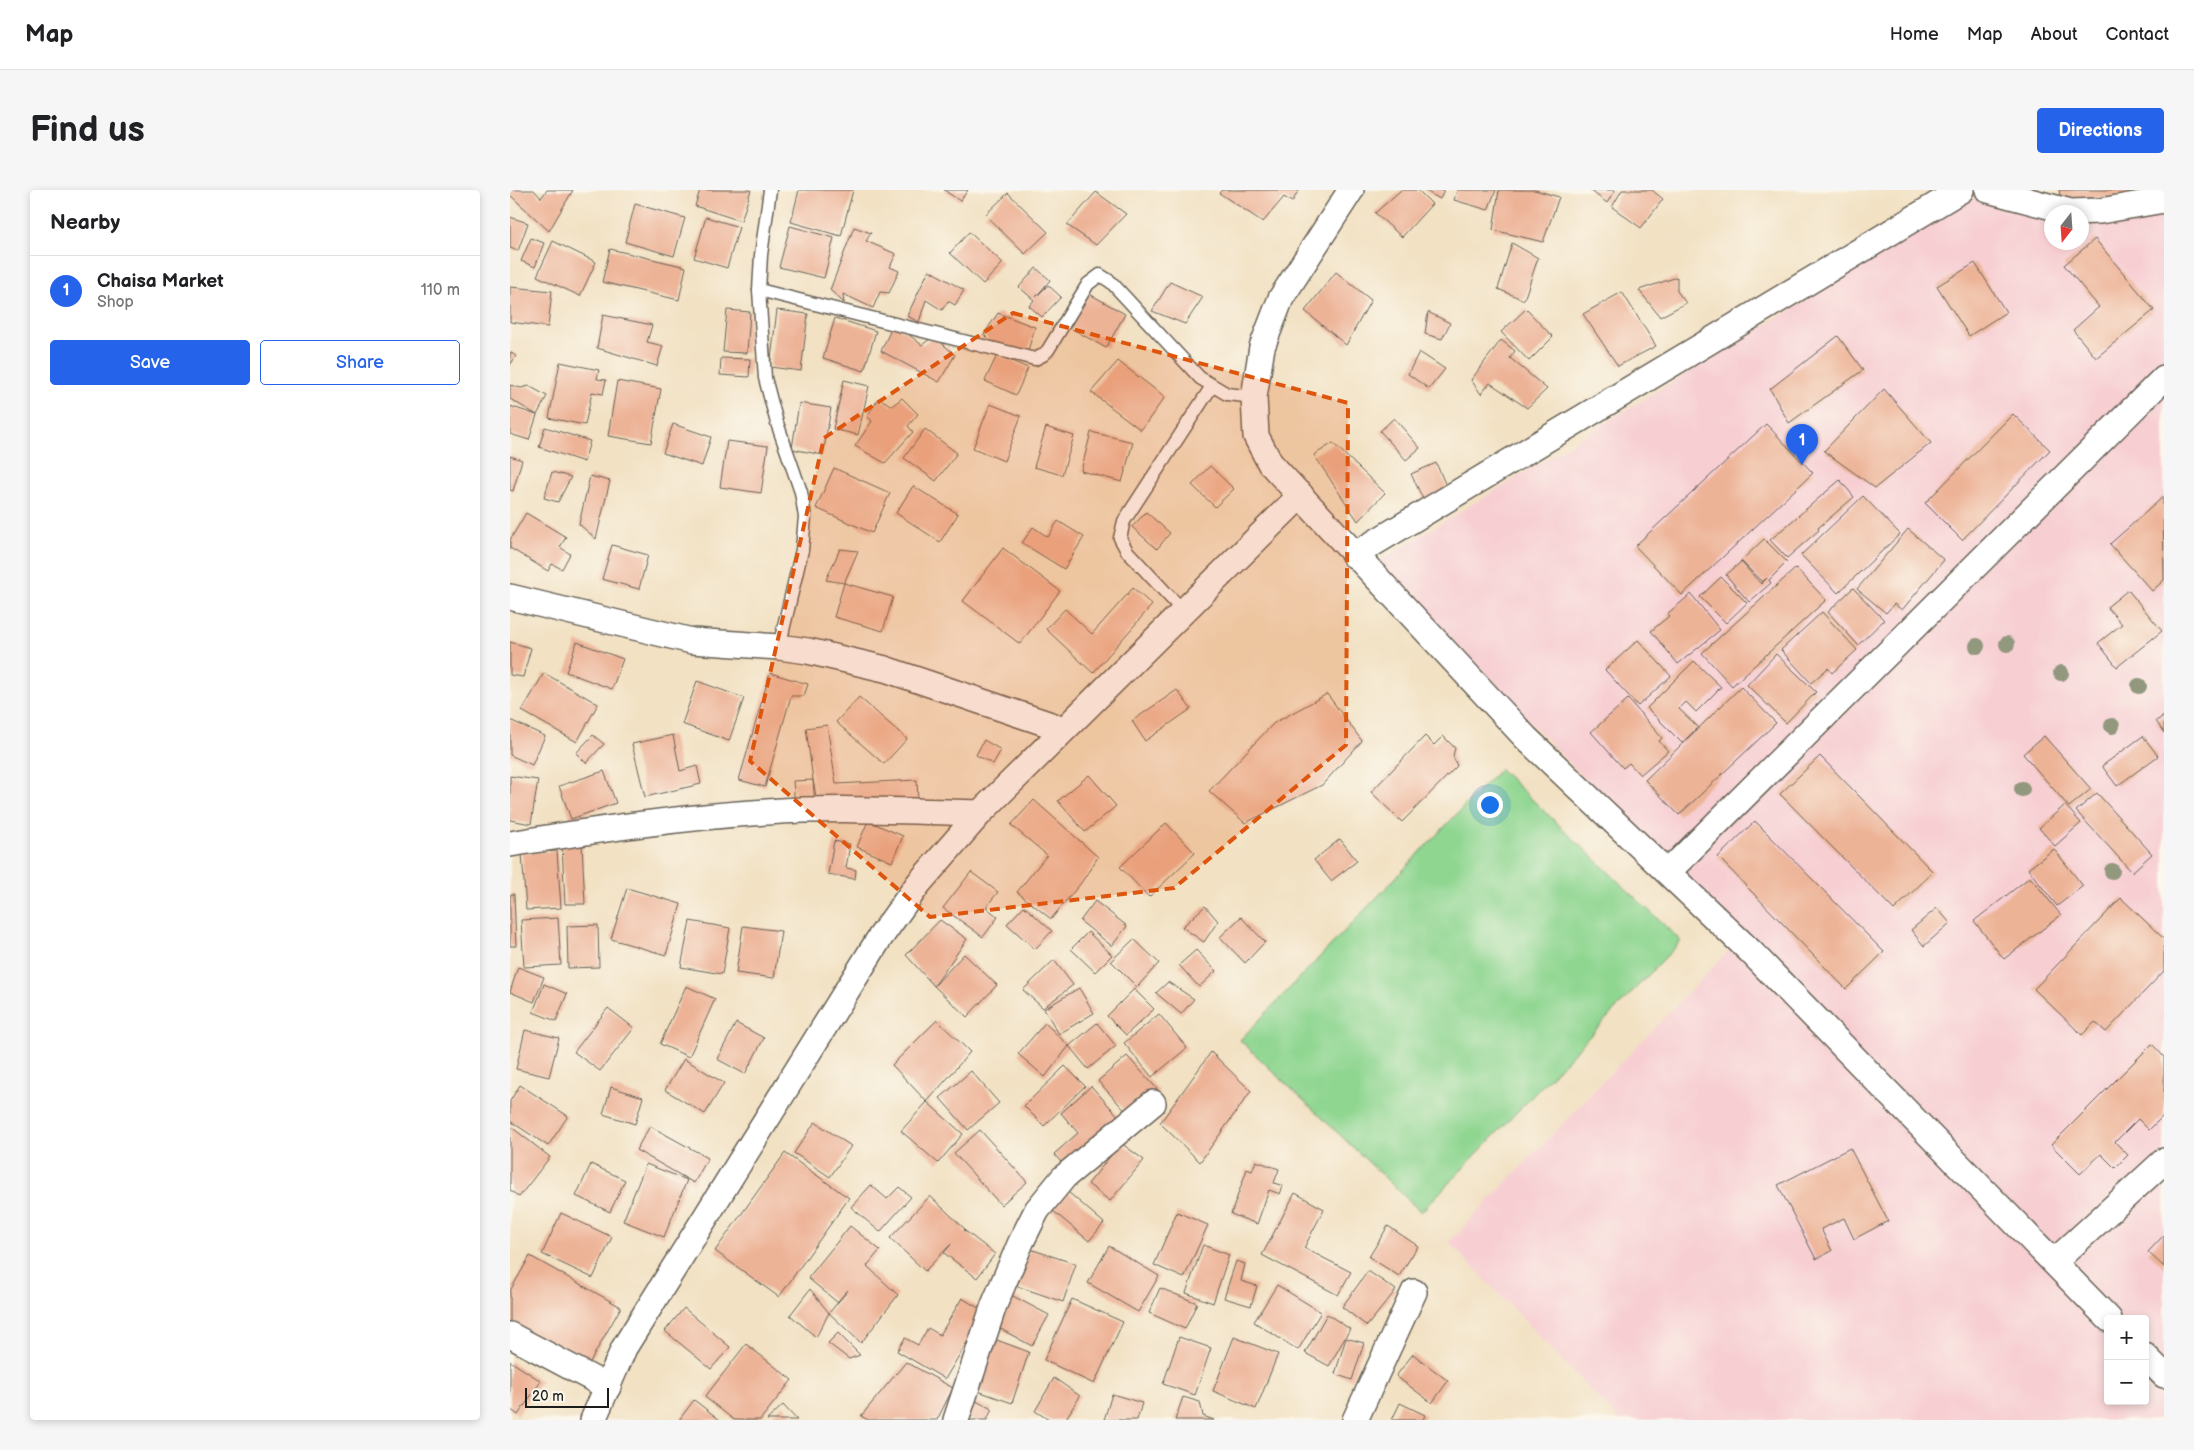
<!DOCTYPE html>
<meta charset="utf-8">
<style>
:root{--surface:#fff;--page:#f6f6f6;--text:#202124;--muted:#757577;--line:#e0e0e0;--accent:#2563eb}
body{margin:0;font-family:"Balsamiq Sans",sans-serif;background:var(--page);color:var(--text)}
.controls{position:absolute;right:15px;bottom:15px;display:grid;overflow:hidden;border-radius:5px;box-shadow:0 2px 8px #0003}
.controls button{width:45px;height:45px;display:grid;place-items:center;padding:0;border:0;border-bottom:1px solid var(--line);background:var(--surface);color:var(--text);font:25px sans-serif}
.compass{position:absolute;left:1534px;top:15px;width:45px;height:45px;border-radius:50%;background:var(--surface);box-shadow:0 2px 8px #0003;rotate:197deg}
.scale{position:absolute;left:15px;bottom:12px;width:84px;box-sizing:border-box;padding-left:5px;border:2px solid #1c1c1c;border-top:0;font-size:14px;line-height:18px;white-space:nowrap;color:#1c1c1c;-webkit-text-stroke:4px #fbf7ec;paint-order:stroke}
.you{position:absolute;left:979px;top:614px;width:18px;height:18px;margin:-12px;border:4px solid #fff;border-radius:50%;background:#1a73e8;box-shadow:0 0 0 8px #1a73e833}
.badge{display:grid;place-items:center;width:32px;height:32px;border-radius:50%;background:var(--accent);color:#fff;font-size:16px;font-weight:700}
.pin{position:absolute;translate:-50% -41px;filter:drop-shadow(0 1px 2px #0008)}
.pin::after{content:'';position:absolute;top:26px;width:18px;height:15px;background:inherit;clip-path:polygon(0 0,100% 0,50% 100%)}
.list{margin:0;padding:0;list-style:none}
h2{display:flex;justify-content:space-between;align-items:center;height:65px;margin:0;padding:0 20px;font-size:21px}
h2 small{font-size:16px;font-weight:400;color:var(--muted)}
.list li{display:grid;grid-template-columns:32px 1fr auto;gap:15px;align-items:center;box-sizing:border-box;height:70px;padding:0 20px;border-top:1px solid var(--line)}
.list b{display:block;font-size:19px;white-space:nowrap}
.list p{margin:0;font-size:16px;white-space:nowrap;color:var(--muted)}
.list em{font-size:16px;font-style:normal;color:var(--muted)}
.actions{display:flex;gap:10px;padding:15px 20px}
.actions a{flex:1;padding:11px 0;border:1px solid var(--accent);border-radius:5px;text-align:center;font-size:18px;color:var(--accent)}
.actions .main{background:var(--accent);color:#fff}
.map{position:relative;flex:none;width:1654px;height:1230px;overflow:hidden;border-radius:5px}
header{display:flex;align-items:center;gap:30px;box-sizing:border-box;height:70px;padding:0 25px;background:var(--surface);border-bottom:1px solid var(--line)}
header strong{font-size:24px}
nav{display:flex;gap:28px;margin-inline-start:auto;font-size:18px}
.intro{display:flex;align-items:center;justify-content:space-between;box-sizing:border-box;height:120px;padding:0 30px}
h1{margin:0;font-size:35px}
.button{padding:12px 22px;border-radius:5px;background:var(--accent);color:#fff;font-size:18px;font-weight:700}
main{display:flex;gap:30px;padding:0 30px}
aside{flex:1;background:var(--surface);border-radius:5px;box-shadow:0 2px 8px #0003}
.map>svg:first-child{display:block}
.built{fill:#f7cfd3;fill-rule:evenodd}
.green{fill:#8fd691;stroke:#567956}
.building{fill:#edb397}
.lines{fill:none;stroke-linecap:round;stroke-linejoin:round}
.service-casing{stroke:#676156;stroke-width:15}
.minor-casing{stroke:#676156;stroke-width:28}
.service{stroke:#fff;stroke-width:12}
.minor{stroke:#fff;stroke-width:25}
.tree{fill:#92987e}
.marked{fill:#de560d;fill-opacity:0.2;stroke:#de560d;stroke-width:4;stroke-dasharray:10 6;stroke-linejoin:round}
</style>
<header>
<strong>Map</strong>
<nav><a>Home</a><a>Map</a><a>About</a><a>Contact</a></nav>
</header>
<div class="intro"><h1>Find us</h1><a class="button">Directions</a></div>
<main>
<aside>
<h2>Nearby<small></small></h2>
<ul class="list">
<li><span class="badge">1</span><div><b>Chaisa Market</b><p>Shop</p></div><em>110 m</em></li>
</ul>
<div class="actions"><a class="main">Save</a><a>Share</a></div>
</aside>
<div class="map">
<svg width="1654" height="1230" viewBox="0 0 1654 1230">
<rect width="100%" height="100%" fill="#fbf7ec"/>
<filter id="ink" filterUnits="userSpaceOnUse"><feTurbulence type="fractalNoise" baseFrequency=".02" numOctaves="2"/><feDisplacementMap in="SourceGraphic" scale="10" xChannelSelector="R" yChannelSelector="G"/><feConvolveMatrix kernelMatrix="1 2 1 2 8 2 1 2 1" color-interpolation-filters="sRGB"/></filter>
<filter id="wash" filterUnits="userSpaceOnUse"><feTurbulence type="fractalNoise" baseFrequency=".0096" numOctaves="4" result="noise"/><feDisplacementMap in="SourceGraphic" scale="20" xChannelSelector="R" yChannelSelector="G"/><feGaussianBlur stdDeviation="1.12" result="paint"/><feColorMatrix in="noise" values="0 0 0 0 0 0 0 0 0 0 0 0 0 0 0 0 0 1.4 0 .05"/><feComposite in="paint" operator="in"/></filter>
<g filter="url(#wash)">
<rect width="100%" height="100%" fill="#f2e1c3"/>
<path class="built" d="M1463 8 1541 27 1542 52H1572V30L1654 19V1230H1109L939 1052 1221 758 1157 676 868 372ZM1598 1129H1635V1211H1598Z"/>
<polygon class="green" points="990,579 1171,751 911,1022 730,850"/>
<g id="blocks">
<g class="building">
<polygon points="0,0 24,0 31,8 37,0 63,0 39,41 0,5"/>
<polygon points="190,0 241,0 231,31 185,16"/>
<polygon points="289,0 343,0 331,46 281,32"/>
<polygon points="434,0 458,0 450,11"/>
<polygon points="712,0 789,0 782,12 774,7 753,32 709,3"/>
<polygon points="891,0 908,0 922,14 892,47 865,23"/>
<polygon points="914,0 934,0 930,9"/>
<polygon points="947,0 986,0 978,20 944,10"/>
<polygon points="989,0 1025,0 1049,7 1033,52 983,40"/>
<polygon points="1080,0 1105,0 1097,13"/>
<polygon points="1112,0 1142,0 1153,9 1131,38 1102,17"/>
<polygon points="1549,0 1631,0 1632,5 1551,10"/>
<polygon points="586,2 616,24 586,55 557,35"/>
<polygon points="498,3 538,42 515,64 475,25"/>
<polygon points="125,14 175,28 164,66 115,52"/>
<polygon points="0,27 18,33 8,61 0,58"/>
<polygon points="196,27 229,37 217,78 184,68"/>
<polygon points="280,36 324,48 314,88 269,77"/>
<polygon points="344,37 361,43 356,51 386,64 380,77 389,81 379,103 370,102 363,118 333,104 334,113 320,100"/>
<polygon points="459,42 493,73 473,94 440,63"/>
<polygon points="21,48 34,53 25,77 11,71"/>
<polygon points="1585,49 1644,120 1586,168 1563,140 1589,117 1554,75"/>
<polygon points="43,51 86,72 70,106 27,86"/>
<polygon points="1002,53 1028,68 1014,110 988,99"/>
<polygon points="100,59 176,77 169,110 92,92"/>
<polygon points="1465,73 1496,122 1459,146 1427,96"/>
<polygon points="526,78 540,90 526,107 538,95 551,107 532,127 519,116 524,110 509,97"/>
<polygon points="419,80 454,100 445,115 438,111 432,120 416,110 409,132 397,126"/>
<polygon points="826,82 861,110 836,155 795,121"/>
<polygon points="1167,87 1167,101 1176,113 1150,127 1129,100"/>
<polygon points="660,92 693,107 675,134 642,121"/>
<polygon points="0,97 42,101 38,137 0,132"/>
<polygon points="576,102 615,124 596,158 557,136"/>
<polygon points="1112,102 1146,156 1108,176 1073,124"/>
<polygon points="1016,119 1043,147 1019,171 991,142"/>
<polygon points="217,120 240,122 237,163 213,162"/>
<polygon points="267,120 298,124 291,181 260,177"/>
<polygon points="918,122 940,133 932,149 915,144"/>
<polygon points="488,123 525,137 517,164 493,154 482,157 474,144"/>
<polygon points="93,125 142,135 137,152 153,156 147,176 87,158"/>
<polygon points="325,128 366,141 354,181 313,168"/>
<polygon points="384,133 412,155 424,146 445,165 429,192 371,161"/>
<polygon points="1328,146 1353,180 1279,233 1260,199"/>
<polygon points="991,150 1005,161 1000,168 1037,199 1017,218 980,193 971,204 961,190"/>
<polygon points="0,162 6,166 0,175"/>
<polygon points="909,162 935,179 919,199 898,184"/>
<polygon points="487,165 518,178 506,205 475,191"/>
<polygon points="211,168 240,169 239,187 210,185"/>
<polygon points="608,171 655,207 631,240 581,202"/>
<polygon points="50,172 89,180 87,189 96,190 93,204 82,202 75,235 39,228"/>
<polygon points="334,190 359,196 348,245 323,239"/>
<polygon points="107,191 151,199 141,253 98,246"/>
<polygon points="0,195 11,198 19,196 37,206 27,225 19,250 0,244 0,216 27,225 0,209"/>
<polygon points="1374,199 1421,253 1365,298 1314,261"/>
<polygon points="369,208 382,216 392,208 408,224 398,236 403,242 375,273 345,256 362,231 357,226"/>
<polygon points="289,213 321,218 313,265 282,259"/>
<polygon points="480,214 511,226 494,271 463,258"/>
<polygon points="1503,224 1540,260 1452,350 1415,313"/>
<polygon points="884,228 910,258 896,270 870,241"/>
<polygon points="163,234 201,247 192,276 153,263"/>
<polygon points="1256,234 1303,283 1172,405 1125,356"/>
<polygon points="35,237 80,251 74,272 29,257"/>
<polygon points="536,237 564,246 552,285 524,277"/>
<polygon points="415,239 447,263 426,291 394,268"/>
<polygon points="581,242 623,252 612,292 571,281"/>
<polygon points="217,251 258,256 251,303 210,297"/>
<polygon points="823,253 875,303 848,331 804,265"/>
<polygon points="0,266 12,270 3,301 0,300"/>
<polygon points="926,273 938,300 914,311 901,284"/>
<polygon points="700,276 724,299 705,317 682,295"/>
<polygon points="324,278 380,303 362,343 306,318"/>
<polygon points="42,282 61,287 48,312 34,308"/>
<polygon points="80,286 100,291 86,349 69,334"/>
<polygon points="1330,290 1344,307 1308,338 1309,340 1277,368 1260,350"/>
<polygon points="403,296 448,324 430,352 386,323"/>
<polygon points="1353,306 1390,344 1328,403 1291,365"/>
<polygon points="1653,307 1654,390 1642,401 1600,354"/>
<polygon points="636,322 660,343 647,359 622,337"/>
<polygon points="16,323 56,347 50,357 60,364 52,379 42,374 38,381 0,358 0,350"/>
<polygon points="548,331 574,347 554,379 512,353 523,337 538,347"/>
<polygon points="1398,339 1434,370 1392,420 1384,414 1376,423 1347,399"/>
<polygon points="1254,349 1277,372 1259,390 1261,393 1239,412 1216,385 1231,372 1251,394 1257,388 1252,392 1231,371"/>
<polygon points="102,355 138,365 129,399 92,389"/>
<polygon points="493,358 550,401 510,454 453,411"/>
<polygon points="330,359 348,361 334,393 316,390"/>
<polygon points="1286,378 1316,410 1222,496 1192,463"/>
<polygon points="1211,387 1237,413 1216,433 1190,407"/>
<polygon points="334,393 383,407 373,441 324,427"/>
<polygon points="623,398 642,415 583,483 536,439 555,419 582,444"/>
<polygon points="1343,398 1374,430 1348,455 1318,422"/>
<polygon points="1618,400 1652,441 1607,477 1588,453 1612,434 1597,417"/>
<polygon points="1181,404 1210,440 1168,474 1141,441 1159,426 1157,424"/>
<polygon points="1312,422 1347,460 1322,483 1318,478 1301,493 1271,460"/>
<polygon points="1128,450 1161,486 1128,516 1095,480"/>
<polygon points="0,452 21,458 13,487 0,485"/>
<polygon points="67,452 113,469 102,499 56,482"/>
<polygon points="1266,464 1306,502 1276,533 1237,495"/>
<polygon points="1184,471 1211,497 1186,522 1176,512 1169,519 1188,537 1172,553 1137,518"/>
<polygon points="34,483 88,514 67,552 12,521"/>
<polygon points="260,483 298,494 294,506 281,506 255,597 229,590"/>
<polygon points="187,491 234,508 219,551 172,534"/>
<polygon points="1231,497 1266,533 1169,625 1135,590"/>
<polygon points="667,500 681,519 635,551 622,531"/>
<polygon points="817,504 852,551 812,595 735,633 699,601 764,533"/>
<polygon points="349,507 397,549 374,574 326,532"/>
<polygon points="1118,509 1152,548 1149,551 1158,561 1130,585 1119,573 1113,578 1081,542"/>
<polygon points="1654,526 1654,543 1646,531"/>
<polygon points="0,530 35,546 22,575 0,565"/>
<polygon points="317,535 326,594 407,590 408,612 308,617 303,590 305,616 285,617 283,591 303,590 296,538"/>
<polygon points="83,545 94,554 76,573 66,563"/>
<polygon points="163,545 170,581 187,576 191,594 135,607 122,554"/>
<polygon points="915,546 924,555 933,546 945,558 943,566 947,576 892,632 861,602"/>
<polygon points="1534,546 1581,599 1559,617 1513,564"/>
<polygon points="1633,546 1648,566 1607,596 1592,576"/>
<polygon points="474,550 491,560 483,574 466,565"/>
<polygon points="1310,566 1423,682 1384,720 1270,604"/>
<polygon points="94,581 106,613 61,629 49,596"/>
<polygon points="579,585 606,616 575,642 548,611"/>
<polygon points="0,586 28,590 21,634 0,630"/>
<polygon points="1587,603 1642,664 1622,682 1566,621"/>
<polygon points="524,610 588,667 571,693 541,729 507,702 537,665 501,635"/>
<polygon points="1555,615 1571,633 1545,656 1529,638"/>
<polygon points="358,631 393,646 382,672 347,657"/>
<polygon points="1245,631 1374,762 1336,799 1208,667"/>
<polygon points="656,633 685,663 639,707 610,677"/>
<polygon points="830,649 847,671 821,691 804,670"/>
<polygon points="324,651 340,654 336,678 346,680 345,689 318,684"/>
<polygon points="72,654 75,714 55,714 52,655"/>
<polygon points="1544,659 1573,696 1547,716 1518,679"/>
<polygon points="47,661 51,718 16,720 12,663"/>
<polygon points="461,682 488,702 476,717 488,727 473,747 433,718"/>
<polygon points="1520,687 1551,725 1494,769 1464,731"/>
<polygon points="117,698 171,714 156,765 101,749"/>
<polygon points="4,704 6,756 0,756 0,705"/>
<polygon points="1611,708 1654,749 1654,781 1596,842 1585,832 1572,845 1524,799"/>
<polygon points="585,711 617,736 602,756 570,731"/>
<polygon points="514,716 542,741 525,759 497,734"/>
<polygon points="695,716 708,731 694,752 672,737"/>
<polygon points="1427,718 1440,733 1414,756 1401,740"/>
<polygon points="731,727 755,752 735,773 710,747"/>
<polygon points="48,728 51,775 14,777 11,730"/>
<polygon points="430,730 457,749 424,796 454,764 487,795 457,827 424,796 396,765"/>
<polygon points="180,731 220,738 212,784 171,777"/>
<polygon points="88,735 89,777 58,778 57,736"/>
<polygon points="233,736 271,741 264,788 226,783"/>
<polygon points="578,742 602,765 585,782 561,759"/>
<polygon points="624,749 649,773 627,797 601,771"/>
<polygon points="686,760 706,781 689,797 669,775"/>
<polygon points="544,770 563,795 533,818 513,800"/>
<polygon points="8,777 34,787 24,812 0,802"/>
<polygon points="658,792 684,809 671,824 646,803"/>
<polygon points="34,794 57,804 46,831 23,822"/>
<polygon points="176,796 205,809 179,867 150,854"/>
<polygon points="569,798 584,823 549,844 534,819"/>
<polygon points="624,799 644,819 616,845 597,826"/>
<polygon points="98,818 124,838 90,881 64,862"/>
<polygon points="649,824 677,858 642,887 614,853"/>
<polygon points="427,830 460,862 417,912 382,875"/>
<polygon points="226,833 254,848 235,884 207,869"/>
<polygon points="535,833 559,856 535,887 508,864"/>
<polygon points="587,833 606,856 578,879 559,856"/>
<polygon points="15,840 49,848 39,887 6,879"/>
<polygon points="1642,854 1654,867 1654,925 1639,940 1628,929 1605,952 1618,965 1605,978 1591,964 1570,984 1541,955"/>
<polygon points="701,862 741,901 690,972 650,933"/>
<polygon points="617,866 649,901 620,926 588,891"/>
<polygon points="174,869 214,893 195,924 155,900"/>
<polygon points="555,876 575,896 534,936 514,916"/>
<polygon points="461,881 489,913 458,940 430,908"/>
<polygon points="10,895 58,926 38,956 0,931 0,911"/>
<polygon points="581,896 611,929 556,978 544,964 568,943 551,923"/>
<polygon points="101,897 133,907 125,934 93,924"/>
<polygon points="417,912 453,944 428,973 391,941"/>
<polygon points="305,932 341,956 320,987 284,963"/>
<polygon points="0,936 40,967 9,1007 0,1000"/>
<polygon points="140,936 198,968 184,993 126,960"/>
<polygon points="470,940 517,992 491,1015 444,963"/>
<polygon points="611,953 634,970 600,1011 578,994"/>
<polygon points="1340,958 1378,1031 1344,1049 1334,1028 1311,1039 1322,1061 1306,1069 1268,995"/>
<polygon points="275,963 339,1008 269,1107 205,1061"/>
<polygon points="746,971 769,979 764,993 773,996 770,1004 759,1000 747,1034 721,1024 737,979 742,981"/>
<polygon points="81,974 115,990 100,1022 66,1006"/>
<polygon points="136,974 177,990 154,1047 113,1031"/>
<polygon points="361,995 377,1009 389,997 401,1007 370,1042 341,1017"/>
<polygon points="557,1001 594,1033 579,1051 542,1020"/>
<polygon points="785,1003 814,1019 794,1058 841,1082 828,1105 752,1065"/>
<polygon points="420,1006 455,1039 454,1040 485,1064 467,1088 434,1063 441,1054 415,1081 380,1048"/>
<polygon points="667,1022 698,1035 674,1088 644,1075"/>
<polygon points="51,1023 102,1047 83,1088 32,1064"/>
<polygon points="340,1036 370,1060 357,1076 388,1105 351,1153 319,1123 306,1147 280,1125 300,1099 319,1123 338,1100 327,1112 298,1088"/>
<polygon points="878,1036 908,1056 889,1086 859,1067"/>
<polygon points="1654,1045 1654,1077 1638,1062"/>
<polygon points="693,1055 719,1065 703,1113 676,1103"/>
<polygon points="599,1056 649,1086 628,1122 578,1093"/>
<polygon points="520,1059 566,1074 553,1112 507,1096"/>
<polygon points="20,1066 111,1117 76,1179 0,1136 0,1101"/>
<polygon points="726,1071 735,1074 731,1091 747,1096 741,1116 714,1108"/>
<polygon points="858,1081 886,1100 857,1136 832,1117"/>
<polygon points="767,1095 811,1122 788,1160 744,1132"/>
<polygon points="650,1098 687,1113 675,1139 639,1123"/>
<polygon points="501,1105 539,1125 522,1156 485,1136"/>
<polygon points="452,1108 475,1122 435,1189 387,1161 395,1148 408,1155 418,1138 430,1145"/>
<polygon points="562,1109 613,1132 584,1194 534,1170"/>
<polygon points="174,1118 220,1157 201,1179 155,1141"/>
<polygon points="817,1124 840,1139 819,1176 795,1163"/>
<polygon points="328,1143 350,1165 339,1169 318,1153"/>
<polygon points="669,1147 701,1158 685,1205 653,1194"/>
<polygon points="724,1147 768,1164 746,1219 703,1201"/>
<polygon points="836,1148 854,1153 842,1190 825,1184"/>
<polygon points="484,1149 519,1162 502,1213 468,1201"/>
<polygon points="236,1154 282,1190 250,1230 224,1230 195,1207"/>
<polygon points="903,1164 938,1191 922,1213 886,1186"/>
<polygon points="0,1171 31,1191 8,1225 0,1219"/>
<polygon points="396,1172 443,1198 427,1230 358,1230 351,1226"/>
<polygon points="544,1188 570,1206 555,1230 539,1230 525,1221"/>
<polygon points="602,1204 632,1213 627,1230 594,1230"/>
<polygon points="673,1207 690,1212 693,1226 704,1230 665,1230"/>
<polygon points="184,1210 210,1230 169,1230"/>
<polygon points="464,1210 482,1219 477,1230 455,1230"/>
<polygon points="890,1213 915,1225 913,1230 882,1230"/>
<polygon points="273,1215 287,1230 257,1230"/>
</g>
</g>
</g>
<g filter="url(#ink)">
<use href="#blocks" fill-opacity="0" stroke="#676156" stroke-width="1"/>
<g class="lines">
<defs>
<g id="service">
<polyline points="260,0 251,65 249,100 255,188 267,233 291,302 295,327 292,360 269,457"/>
<polyline points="249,100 525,169 533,165 538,160 578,94 590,85 601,92 690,188 717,204 744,207"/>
<polyline points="673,421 617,361 610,348 614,331 702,196"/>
</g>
<g id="minor">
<polyline points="841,0 771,108 752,157 744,207 746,246 760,273 1016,548 1240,761 1599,1129"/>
<polyline points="1478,0 1561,22 1590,21 1654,10"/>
<polyline points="844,365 1451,0"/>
<polyline points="0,407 182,451 269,457 298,461 375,479 553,539"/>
<path d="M0 654C85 640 171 627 257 622 328 617 399 621 470 623"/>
<polyline points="1158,682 1654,188"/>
<polyline points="1544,1072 1654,971"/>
<polyline points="0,1145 98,1197"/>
<polyline points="1635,1166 1654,1185"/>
<polyline points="83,1230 114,1158 369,749 409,693 470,623 791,305"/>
<polyline points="446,1230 484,1115 511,1052 527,1020 554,987 643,913"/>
<polyline points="845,1230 904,1102"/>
</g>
</defs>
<use href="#service" class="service-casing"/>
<use href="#minor" class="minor-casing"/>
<use href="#service" class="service"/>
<use href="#minor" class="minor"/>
</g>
<g class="tree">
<circle cx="1497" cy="454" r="8"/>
<circle cx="1467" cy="456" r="8"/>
<circle cx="1551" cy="483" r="8"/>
<circle cx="1629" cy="496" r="8"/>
<circle cx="1602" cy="536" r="8"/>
<circle cx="1512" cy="599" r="8"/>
<circle cx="1602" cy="681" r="8"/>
</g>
</g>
<path class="marked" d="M503 123 838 213 836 555 664 698 420 727 240 571 314 248Z"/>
</svg>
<div class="controls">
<button>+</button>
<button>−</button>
</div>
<svg class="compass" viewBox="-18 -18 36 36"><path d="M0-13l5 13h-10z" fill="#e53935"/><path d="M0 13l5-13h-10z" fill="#757577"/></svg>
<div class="scale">20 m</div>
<div class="you"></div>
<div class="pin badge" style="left:1292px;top:275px">1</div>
</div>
</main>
